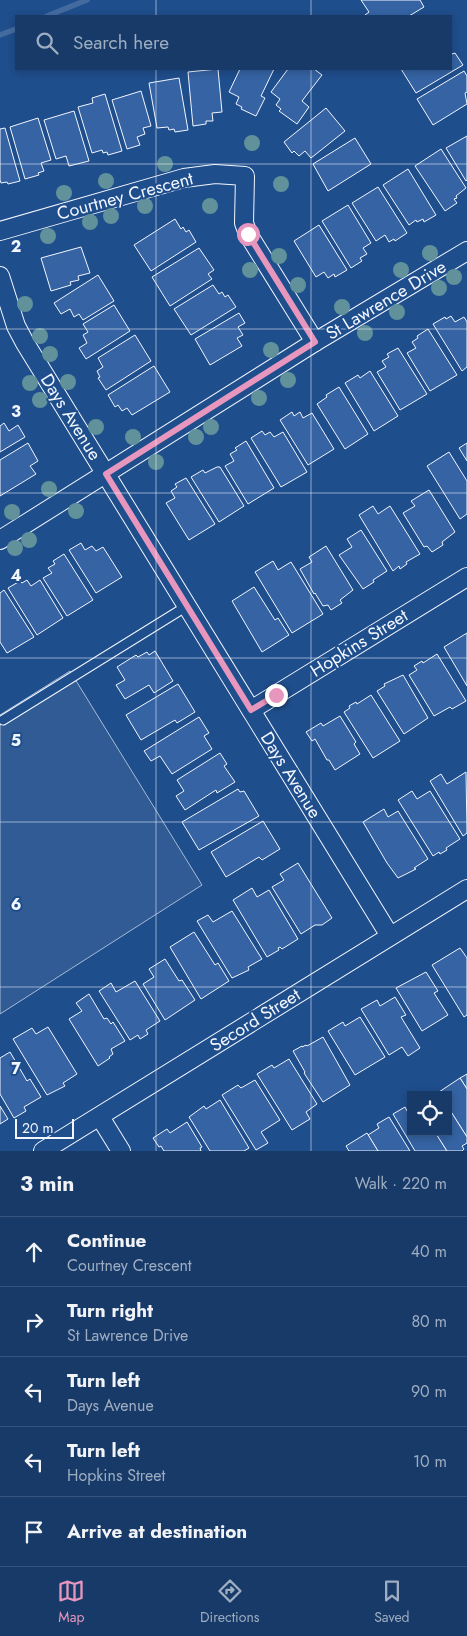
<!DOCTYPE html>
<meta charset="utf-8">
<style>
:root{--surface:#173a69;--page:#244571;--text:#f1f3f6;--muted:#9eadc0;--line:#36547d;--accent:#e797bd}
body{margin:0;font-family:Jost,sans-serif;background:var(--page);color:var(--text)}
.controls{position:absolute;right:15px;bottom:15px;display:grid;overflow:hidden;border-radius:0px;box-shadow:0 2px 8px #0003}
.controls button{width:45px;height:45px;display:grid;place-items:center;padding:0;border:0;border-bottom:1px solid var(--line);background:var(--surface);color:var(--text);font:25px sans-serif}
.scale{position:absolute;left:15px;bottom:12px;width:59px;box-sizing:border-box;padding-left:5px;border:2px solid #f2f6ff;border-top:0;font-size:14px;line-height:18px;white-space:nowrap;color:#f2f6ff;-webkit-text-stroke:4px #1f4e8c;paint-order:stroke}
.stop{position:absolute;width:15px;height:15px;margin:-11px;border:4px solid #e797bd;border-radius:50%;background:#fff}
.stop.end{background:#e797bd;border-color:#fff;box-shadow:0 1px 5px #0008}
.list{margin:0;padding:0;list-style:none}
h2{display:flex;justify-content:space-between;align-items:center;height:65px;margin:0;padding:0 20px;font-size:21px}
h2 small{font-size:16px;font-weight:400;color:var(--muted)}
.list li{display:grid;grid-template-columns:32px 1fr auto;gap:15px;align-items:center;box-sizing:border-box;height:70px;padding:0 20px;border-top:1px solid var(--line)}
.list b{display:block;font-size:19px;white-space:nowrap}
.list p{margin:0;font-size:16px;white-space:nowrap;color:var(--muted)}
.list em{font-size:16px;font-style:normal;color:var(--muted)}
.icon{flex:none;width:28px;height:28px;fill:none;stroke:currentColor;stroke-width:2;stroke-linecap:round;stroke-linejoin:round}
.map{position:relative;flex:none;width:467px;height:1151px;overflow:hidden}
.search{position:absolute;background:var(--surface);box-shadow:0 2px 8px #0003;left:15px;right:15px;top:15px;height:55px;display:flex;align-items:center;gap:12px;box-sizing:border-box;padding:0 18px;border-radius:0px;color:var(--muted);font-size:19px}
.sheet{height:415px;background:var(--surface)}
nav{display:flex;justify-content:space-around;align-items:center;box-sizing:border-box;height:70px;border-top:1px solid var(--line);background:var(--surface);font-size:14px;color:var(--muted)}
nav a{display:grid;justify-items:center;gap:2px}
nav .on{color:var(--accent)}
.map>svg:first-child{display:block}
.built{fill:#305b95;stroke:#a8bbd7}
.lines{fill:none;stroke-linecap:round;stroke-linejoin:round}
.stream{stroke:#446ba0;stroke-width:5.5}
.building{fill:#3563a3;stroke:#f2f6ff}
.lane-casing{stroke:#f2f6ff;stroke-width:11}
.street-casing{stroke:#f2f6ff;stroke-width:20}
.lane{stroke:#1f4e8c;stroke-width:9}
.street{stroke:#1f4e8c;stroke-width:18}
.tree{fill:#61919a}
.route{stroke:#e797bd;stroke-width:6}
.grid{fill:none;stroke:#f2f6ff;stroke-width:1;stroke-opacity:0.55}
.labels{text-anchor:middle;stroke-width:4;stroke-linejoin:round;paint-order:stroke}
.street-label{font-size:18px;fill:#f2f6ff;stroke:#1f4e8c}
.grid-label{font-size:16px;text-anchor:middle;font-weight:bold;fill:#f2f6ff;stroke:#1f4e8c;stroke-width:4;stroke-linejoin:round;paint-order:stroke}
</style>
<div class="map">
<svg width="467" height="1151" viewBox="0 0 467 1151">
<rect width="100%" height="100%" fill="#1f4e8c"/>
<polygon class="built" points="70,671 202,885 0,1014 0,715"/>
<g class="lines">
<g class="stream">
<polyline points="47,16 87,0"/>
<polyline points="0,35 16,29"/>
</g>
</g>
<g class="building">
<polygon points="361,0 420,0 424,7 409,16 366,16 365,15 369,12"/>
<polygon points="451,52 452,54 455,53 463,65 416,93 401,69 451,69"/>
<polygon points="218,69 222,112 212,113 213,121 206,121 206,124 193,126 188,72"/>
<polygon points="240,69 274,69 261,96 265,98 256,116 241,109 242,107 236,104 239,97 229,92"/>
<polygon points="288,69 314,69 322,75 302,101 309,107 297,124 279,111 281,109 276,105 280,99 271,92"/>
<polygon points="464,71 467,76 467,92 465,93 467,104 433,125 417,99"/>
<polygon points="179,78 188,130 175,132 174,129 169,130 168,127 157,128 149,83"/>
<polygon points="141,91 151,126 143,128 145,134 137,137 140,145 127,149 112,100"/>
<polygon points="105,94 122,151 108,155 107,152 103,153 102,150 92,153 78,107 93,103 92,98"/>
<polygon points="326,108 345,131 311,158 305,151 299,156 294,151 292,153 284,142"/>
<polygon points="74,111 89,161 69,166 66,156 56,159 44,120"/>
<polygon points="38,118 51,160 41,163 44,171 38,173 39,175 25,179 10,127"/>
<polygon points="5,128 20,181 8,184 7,182 1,183 0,180 0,129"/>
<polygon points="467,136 467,180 466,181 446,148"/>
<polygon points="355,138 371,164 328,191 313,164"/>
<polygon points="441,149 466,188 456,196 457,198 454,199 457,203 445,211 415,166"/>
<polygon points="408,169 436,215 424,222 423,219 417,222 416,220 409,225 383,185"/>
<polygon points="378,187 407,233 395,241 394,239 389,242 385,235 376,241 352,203"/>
<polygon points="348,205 371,243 363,248 367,254 360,258 362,261 351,268 322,221"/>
<polygon points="175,219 181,229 183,227 186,232 189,230 196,242 151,271 134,245"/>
<polygon points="319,225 347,270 335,277 334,274 328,278 324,272 316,277 294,241"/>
<polygon points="81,247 90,273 78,276 79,280 70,282 71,285 51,291 41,258"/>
<polygon points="199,248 214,270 208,274 212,279 170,306 152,277"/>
<polygon points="98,275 114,301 83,320 79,314 74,317 70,309 61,314 54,303"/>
<polygon points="213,285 219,294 222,292 225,297 228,295 236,307 191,335 174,309"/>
<polygon points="114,305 130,331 86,359 79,348 87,343 83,335 88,332 83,324"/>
<polygon points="239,313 245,323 238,327 243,335 237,338 242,346 210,365 195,339"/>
<polygon points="451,316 455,322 464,317 467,322 467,367 462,371 433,324 445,317 446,319"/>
<polygon points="428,329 457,375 430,391 407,353 416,348 412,342 418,338 417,336"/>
<polygon points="135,335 151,361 106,390 98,378 100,377 97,371 103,367 98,358"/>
<polygon points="398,348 427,394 400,410 377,372 386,367 382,361 389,357 387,354"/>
<polygon points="154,366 170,392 132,415 127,408 122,411 118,405 115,407 108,395"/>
<polygon points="370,371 398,416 374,431 345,383 358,375 360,378"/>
<polygon points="339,387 368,434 345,449 317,404 327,397 326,395"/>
<polygon points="292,412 294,416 300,412 303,418 312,413 334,449 308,465 280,420"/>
<polygon points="4,423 9,431 18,425 25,437 0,452 0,426"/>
<polygon points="262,431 265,435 270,432 274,437 283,432 307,472 281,487 251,438"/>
<polygon points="246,441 274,488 248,504 225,466 234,461 230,454 237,450 235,448"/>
<polygon points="28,443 38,461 30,466 36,474 0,496 0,460"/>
<polygon points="467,443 467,461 459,448"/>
<polygon points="449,452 467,481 467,514 460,519 427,466"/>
<polygon points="217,467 220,467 244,506 219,522 191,477 203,470 205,473"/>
<polygon points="186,478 215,524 189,540 166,503 175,498 171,491 177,487 175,484"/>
<polygon points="429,490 455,532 442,542 443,545 432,552 427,546 424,547 403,513 415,506 411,501"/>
<polygon points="373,506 378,514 390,506 420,554 406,562 407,564 400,569 399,566 393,571 359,515"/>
<polygon points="361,530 387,571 373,580 374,582 363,589 339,555 352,547 347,539"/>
<polygon points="81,543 85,550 92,546 96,551 103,547 122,577 96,593 69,550"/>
<polygon points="326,546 353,590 340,600 342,603 331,610 328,605 323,606 315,593 314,594 300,569 312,562 309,557"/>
<polygon points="64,554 93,600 67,616 43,578 52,573 48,568 55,564 53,561"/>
<polygon points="273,561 278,570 291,562 323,614 292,633 255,572"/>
<polygon points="27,580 31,586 40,580 63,618 37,635 8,588 20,581 22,583"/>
<polygon points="254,587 275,620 278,618 289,635 262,652 232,601"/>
<polygon points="4,590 34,637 7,653 0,642 0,593"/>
<polygon points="467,633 467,686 444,647"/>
<polygon points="155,651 173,681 154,693 149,685 125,699 116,685 125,680 117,667 136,655 138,657 147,652 149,655"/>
<polygon points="437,654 466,701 452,709 450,707 434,716 409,675 417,670 414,666 422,661 423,663"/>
<polygon points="403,675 428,718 404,734 377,691 385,686 384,684"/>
<polygon points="178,684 195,712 177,723 175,720 141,740 126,715"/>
<polygon points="371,695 400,741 373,758 344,712 350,708 349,706 356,702 357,704"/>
<polygon points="340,716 356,742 354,744 360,754 335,770 329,760 327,760 315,739 312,741 306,732 321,723 323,726"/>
<polygon points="199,717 209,733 204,736 212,749 172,774 160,756 151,761 144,751"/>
<polygon points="220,753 227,764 224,766 235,782 217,793 216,790 185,810 176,796 184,791 177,780"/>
<polygon points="466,772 467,833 463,836 430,781 441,774 447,784"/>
<polygon points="238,789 240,792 244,791 259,816 199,850 182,822"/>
<polygon points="412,791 417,799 430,791 460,839 446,848 447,850 440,854 439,852 433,856 398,800"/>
<polygon points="384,809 388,817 398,811 428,859 414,868 416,869 398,878 387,863 363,822"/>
<polygon points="263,821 280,849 262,860 259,857 226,877 211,852"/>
<polygon points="298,863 332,918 322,925 315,925 301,934 272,887 284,880 280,874"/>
<polygon points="252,888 257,897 269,890 298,939 282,949 280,947 278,948 279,950 267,957 233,900"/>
<polygon points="232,911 262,959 248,967 249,970 232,978 197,921 208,915 213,922"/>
<polygon points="194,932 215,965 218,963 229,981 201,999 170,947"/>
<polygon points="460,948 467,958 467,1015 464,1017 432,965"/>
<polygon points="165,959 179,981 182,980 195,1000 165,1020 143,984 154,977 149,969"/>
<polygon points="426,972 438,991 434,993 448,1015 422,1031 396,988"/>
<polygon points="135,981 160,1021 146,1030 148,1034 140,1039 138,1035 130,1040 99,991 111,983 116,992"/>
<polygon points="89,994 104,1019 107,1018 111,1024 113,1022 125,1041 111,1049 113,1054 109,1057 110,1058 98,1066 69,1019 82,1011 76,1003"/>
<polygon points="395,997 406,1015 401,1017 420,1048 408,1056 402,1047 389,1055 361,1009 377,1000 380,1006"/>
<polygon points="360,1017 385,1057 355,1075 328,1031 343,1022 345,1026"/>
<polygon points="48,1027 77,1074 63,1083 65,1086 47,1095 13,1039 32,1028 36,1034"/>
<polygon points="323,1037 350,1085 323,1102 304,1073 305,1072 293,1051 302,1046 302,1047 306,1045 307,1046"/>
<polygon points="10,1052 27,1081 30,1079 41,1097 24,1107 26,1111 14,1118 0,1094 0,1058"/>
<polygon points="289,1059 317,1104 306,1112 310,1119 292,1130 257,1074 272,1065 274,1068"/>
<polygon points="467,1074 467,1089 460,1078"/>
<polygon points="460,1078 467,1089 467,1137 448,1107 448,1095 441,1095 439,1092"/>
<polygon points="255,1080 280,1120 261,1132 268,1143 256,1150 222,1095 238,1085 241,1088"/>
<polygon points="220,1100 249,1148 244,1151 210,1151 189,1117 204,1106 206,1109"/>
<polygon points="0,1106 8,1119 0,1124"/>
<polygon points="405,1107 407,1111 411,1109 411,1132 435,1132 447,1151 415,1151 393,1114"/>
<polygon points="448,1107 467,1137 467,1143 462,1146 464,1149 462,1151 447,1151 435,1132 448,1132"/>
<polygon points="389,1117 410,1151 378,1151 368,1135 379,1128 377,1124"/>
<polygon points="187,1122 202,1147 200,1148 201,1151 164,1151 161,1146 159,1147 153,1138 167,1129 170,1133"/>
<polygon points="367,1133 378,1151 349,1151 346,1146"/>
</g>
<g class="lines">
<defs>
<polyline id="lane" points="3,720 187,606"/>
<g id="street">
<polyline points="0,231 184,178 215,174 245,176 244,223 248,234 315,342"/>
<polyline points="0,276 16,326 25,343 390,936"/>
<polyline points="0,540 315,342 467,251"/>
<polyline points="251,710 467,577"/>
<polyline points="100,1117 121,1151"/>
<polyline points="43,1151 467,889"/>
</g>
</defs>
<use href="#lane" class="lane-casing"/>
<use href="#street" class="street-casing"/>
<use href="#lane" class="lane"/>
<use href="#street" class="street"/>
</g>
<g class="tree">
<circle cx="252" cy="143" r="8"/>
<circle cx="165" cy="164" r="8"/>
<circle cx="106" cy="181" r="8"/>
<circle cx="281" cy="184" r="8"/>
<circle cx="64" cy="193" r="8"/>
<circle cx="145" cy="206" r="8"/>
<circle cx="210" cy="206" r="8"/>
<circle cx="111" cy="216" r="8"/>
<circle cx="90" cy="222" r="8"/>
<circle cx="48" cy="236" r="8"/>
<circle cx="430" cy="253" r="8"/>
<circle cx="279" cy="256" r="8"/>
<circle cx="250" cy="270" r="8"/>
<circle cx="401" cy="270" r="8"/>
<circle cx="454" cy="277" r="8"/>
<circle cx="298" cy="285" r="8"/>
<circle cx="439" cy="288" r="8"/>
<circle cx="25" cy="304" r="8"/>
<circle cx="342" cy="307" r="8"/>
<circle cx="397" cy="312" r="8"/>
<circle cx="365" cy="333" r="8"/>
<circle cx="40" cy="336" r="8"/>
<circle cx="271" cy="350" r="8"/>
<circle cx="50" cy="354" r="8"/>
<circle cx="288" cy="380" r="8"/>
<circle cx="68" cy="382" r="8"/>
<circle cx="30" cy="383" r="8"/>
<circle cx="259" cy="398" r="8"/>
<circle cx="40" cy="400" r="8"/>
<circle cx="96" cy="427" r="8"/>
<circle cx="211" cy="427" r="8"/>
<circle cx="133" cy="437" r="8"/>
<circle cx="196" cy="437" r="8"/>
<circle cx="156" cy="462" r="8"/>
<circle cx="49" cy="489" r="8"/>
<circle cx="76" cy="511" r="8"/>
<circle cx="12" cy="512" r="8"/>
<circle cx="29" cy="540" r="8"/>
<circle cx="15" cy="548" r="8"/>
</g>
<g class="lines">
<polyline class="route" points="248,234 315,342 106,474 251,710 276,695"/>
</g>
<path class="grid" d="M156 0V16M311 0V16M156 69V1151M311 69V1151M0 164H467M0 329H467M0 493H467M0 658H467M0 822H467M0 987H467"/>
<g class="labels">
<g class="street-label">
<text transform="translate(125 196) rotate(-15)" y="6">Courtney Crescent</text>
<text transform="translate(386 300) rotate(-31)" y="6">St Lawrence Drive</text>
<text transform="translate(71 417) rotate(58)" y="6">Days Avenue</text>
<text transform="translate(359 643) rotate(-32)" y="6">Hopkins Street</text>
<text transform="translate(291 775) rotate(58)" y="6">Days Avenue</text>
<text transform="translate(255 1020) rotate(-32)" y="6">Secord Street</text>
</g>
</g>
<g class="grid-label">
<text x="16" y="252">2</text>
<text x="16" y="417">3</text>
<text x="16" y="581">4</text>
<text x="16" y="746">5</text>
<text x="16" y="910">6</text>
<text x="16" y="1074">7</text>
</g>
</svg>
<div class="controls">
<button><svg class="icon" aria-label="locate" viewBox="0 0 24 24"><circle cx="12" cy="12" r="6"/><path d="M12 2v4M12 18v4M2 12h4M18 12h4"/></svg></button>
</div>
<div class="scale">20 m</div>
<div class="stop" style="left:248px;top:234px"></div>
<div class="stop end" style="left:276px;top:695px"></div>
<div class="search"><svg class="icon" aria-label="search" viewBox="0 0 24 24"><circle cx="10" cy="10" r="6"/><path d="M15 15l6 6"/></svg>Search here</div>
</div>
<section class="sheet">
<h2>3 min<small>Walk · 220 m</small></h2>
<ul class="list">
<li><svg class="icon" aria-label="ahead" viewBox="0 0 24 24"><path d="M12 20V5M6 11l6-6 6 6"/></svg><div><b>Continue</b><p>Courtney Crescent</p></div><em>40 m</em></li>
<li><svg class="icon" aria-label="right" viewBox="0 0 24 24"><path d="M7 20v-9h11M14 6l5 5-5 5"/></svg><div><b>Turn right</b><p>St Lawrence Drive</p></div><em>80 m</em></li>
<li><svg class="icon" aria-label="left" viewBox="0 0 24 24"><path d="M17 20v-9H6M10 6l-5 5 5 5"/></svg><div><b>Turn left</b><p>Days Avenue</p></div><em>90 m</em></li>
<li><svg class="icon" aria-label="left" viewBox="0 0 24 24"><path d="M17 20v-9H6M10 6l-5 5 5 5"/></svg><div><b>Turn left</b><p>Hopkins Street</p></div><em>10 m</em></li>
<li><svg class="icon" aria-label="arrive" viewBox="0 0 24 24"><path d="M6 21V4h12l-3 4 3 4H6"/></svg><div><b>Arrive at destination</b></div></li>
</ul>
</section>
<nav>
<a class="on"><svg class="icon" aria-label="map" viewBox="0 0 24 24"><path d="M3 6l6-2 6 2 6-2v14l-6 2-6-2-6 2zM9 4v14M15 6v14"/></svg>Map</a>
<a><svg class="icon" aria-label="directions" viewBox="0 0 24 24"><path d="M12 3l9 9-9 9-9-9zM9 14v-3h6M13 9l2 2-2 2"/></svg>Directions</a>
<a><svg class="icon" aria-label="saved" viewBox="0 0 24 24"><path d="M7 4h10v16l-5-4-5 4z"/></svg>Saved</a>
</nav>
